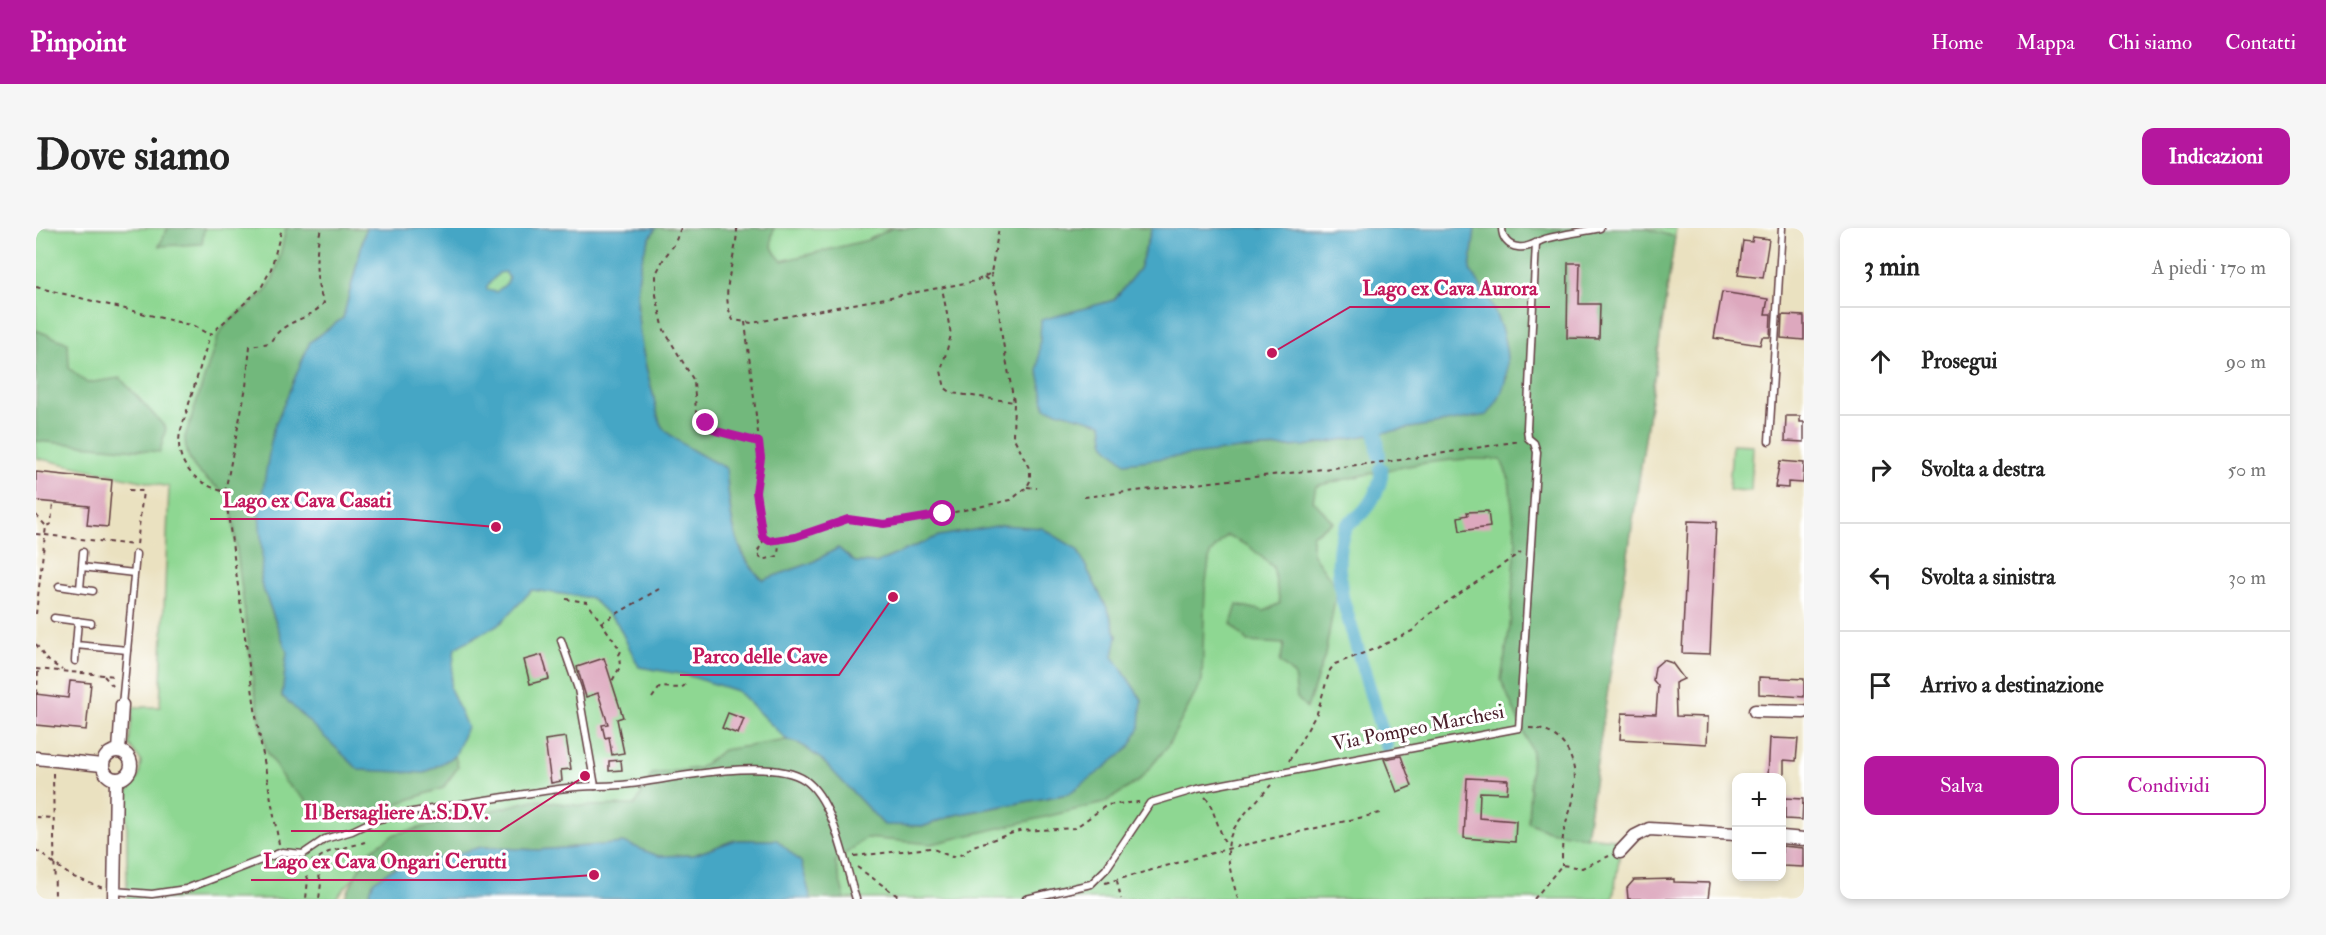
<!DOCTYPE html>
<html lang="it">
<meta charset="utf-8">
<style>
:root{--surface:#fff;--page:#f6f6f6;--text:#222;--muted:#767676;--line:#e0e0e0;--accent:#b5179e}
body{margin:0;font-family:"IM FELL Double Pica",serif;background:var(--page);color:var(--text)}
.controls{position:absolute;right:18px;bottom:18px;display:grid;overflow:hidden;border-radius:12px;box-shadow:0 3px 9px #0003}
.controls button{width:54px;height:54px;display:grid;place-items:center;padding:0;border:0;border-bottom:2px solid var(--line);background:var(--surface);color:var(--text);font:30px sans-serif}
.stop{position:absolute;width:18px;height:18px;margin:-14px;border:4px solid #b5179e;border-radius:50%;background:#fff}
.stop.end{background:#b5179e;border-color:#fff;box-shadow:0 2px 6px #0008}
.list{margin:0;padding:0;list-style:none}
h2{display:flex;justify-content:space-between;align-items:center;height:78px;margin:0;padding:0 24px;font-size:26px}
h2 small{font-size:20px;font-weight:400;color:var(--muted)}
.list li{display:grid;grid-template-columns:39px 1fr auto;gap:18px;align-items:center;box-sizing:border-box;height:108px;padding:0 24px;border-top:2px solid var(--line)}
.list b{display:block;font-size:22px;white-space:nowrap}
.list em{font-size:20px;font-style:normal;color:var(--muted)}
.actions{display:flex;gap:12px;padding:18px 24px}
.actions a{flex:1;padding:14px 0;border:2px solid var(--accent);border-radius:12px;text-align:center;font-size:21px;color:var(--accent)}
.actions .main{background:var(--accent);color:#fff}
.icon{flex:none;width:33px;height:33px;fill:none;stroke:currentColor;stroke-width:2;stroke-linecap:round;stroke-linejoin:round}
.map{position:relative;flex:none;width:1768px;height:671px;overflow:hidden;border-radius:12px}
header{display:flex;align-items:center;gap:36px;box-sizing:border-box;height:84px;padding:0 30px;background:var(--accent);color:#fff}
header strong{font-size:28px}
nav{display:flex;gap:33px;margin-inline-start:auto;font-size:21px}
.intro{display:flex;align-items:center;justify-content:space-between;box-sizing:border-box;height:144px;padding:0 36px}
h1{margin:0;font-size:42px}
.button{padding:15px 27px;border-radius:12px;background:var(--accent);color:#fff;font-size:21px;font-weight:700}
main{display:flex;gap:36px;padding:0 36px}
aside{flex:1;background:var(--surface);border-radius:12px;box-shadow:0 3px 9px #0003}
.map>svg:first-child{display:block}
.green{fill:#8ed792;stroke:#6c7b5e;stroke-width:1.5}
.forest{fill:#72b87c;stroke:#5e6c54;stroke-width:1.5}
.water{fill:#45a6c5;stroke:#486278;stroke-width:1.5;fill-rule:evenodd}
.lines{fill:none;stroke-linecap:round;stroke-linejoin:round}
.canal{stroke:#45a6c5;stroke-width:14}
.building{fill:#dda8be}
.service-casing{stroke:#623c41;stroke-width:9}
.minor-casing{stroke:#623c41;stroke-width:15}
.path{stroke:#623c41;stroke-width:2;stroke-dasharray:4.5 4.5;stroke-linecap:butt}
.service{stroke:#fff;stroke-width:6}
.minor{stroke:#fff;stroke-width:12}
.route{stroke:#b5179e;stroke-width:8}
.labels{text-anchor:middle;stroke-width:6;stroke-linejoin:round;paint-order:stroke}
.street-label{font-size:20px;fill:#4a1f2b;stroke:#fff}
.leader{fill:none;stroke:#c2185b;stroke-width:2}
.callout-dot{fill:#c2185b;stroke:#fff;stroke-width:2}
.callout-label{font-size:21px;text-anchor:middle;font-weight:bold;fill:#c2185b;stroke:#fff;stroke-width:6;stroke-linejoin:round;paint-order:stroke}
</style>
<header>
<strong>Pinpoint</strong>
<nav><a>Home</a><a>Mappa</a><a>Chi siamo</a><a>Contatti</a></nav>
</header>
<div class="intro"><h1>Dove siamo</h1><a class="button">Indicazioni</a></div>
<main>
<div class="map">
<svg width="1768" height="671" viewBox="0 0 1768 671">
<rect width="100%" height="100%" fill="#fff"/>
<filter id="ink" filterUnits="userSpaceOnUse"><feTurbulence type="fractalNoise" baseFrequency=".0167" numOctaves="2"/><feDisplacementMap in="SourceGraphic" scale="12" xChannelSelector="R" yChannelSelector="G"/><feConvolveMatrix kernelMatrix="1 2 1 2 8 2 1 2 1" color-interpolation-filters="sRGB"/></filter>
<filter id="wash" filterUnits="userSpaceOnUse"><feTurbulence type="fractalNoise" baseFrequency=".008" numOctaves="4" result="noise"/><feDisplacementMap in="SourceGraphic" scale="24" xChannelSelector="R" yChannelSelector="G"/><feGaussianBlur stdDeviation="1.35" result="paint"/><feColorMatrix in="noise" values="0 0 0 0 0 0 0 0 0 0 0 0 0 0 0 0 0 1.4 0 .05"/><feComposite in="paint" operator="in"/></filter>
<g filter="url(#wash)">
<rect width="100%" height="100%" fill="#eae1c0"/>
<g class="green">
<polygon points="0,0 1640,0 1550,608 1578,611 1584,624 1577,671 792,671 321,646 299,671 91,671 91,565 103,548 105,533 93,517 97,479 124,479 133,259 0,230"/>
<polygon points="1696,216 1717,217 1715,263 1693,262"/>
</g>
<g class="forest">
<polygon points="132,0 168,0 166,16 123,18"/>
<path d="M250 0H330L307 90 274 114 237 202 225 355 251 424 246 469 388 545 419 528 422 539 407 560 345 581 289 589 249 554 230 522 218 458 194 268C171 252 149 241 149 209L182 108C192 89 212 81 227 66 242 50 245 21 250 0Z"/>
<path d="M620 0H738C733 15 735 22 746 33L832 12 856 0H1116L1103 41 1078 72 1005 93 1066 195 1069 217 1204 221 1269 218 1471 150C1467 102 1462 82 1434 42L1439 0H1608L1639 9 1550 609 1512 603 1492 594 1496 524 1465 452 1474 398 1480 314 1473 251 1465 232C1406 226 1337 245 1280 258L1277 272 1297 294 1276 307V325L1301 360 1289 427 1271 480 1261 470 1258 447 1244 434 1248 416 1212 414 1195 396 1201 377 1229 383 1244 375 1237 339 1214 319 1191 307 1174 326 1169 361 1166 453 1131 519 1103 553 1068 575 896 616 830 610 799 634 809 671H775L741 612H699L658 627 622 628 589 615 502 622 446 619 338 653 331 671H308L331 625 359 606 498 572 546 578 599 577 616 546 663 540 687 522 751 512 764 516 785 531 848 596 889 598 919 587 1032 566 1093 520 1106 472 1076 428 1081 408 1073 384 1041 321 903 308 840 335 819 334 802 320 775 335 727 352C695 322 694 281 690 240 675 233 633 211 625 197 621 188 619 175 617 166 603 117 589 44 620 0Z"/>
<polygon points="0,102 32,115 33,140 51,155 84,150 130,200 124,224 0,213"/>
</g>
<g class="water">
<path d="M330 0H620C589 44 603 117 617 166 619 175 621 188 625 197 633 211 675 233 690 240 694 280 694 323 727 352L775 335 802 320 819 334 840 335 903 308 966 297 1006 300 1041 321 1073 384 1081 408 1077 428 1106 472 1104 499 1093 520 1063 544 1032 566 919 587 889 598 848 597 785 531 764 516 751 512 701 463 650 447 603 439 581 395 555 370 496 362 465 395 419 420 414 460 431 499 419 528 388 545 323 542 246 468 251 424 225 355 226 325 223 285 237 202 274 114 307 90ZM469 44 473 50 471 55 460 64 451 62V58L463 45Z"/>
<path d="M1116 0H1439L1434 42C1464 84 1491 143 1451 187L1269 218 1204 221 1089 235 1069 217 1066 195 1009 180 1002 143 1005 92 1078 72 1103 41Z"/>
<polygon points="699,612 741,612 765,634 775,671 331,671 338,653 357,641 446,619 502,622 590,615 622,628 658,627"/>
</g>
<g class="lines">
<g class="canal">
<polyline points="1340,206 1343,227"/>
<path d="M1345 241C1347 255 1335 277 1324 287 1319 291 1313 293 1310 299 1299 318 1303 348 1306 369L1350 517"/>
</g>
</g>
<g id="blocks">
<g class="building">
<polygon points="1717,9 1733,11 1727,50 1702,47 1707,13 1716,14"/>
<polygon points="1532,35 1544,35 1543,76 1564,76 1563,111 1531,110"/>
<polygon points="1686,64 1732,71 1729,86 1735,86 1734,109 1726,109 1724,117 1678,110"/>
<polygon points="1746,87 1768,88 1768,112 1745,110"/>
<polygon points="1750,188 1764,188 1764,194 1768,194 1768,214 1749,213"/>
<polygon points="1744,233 1768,235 1767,255 1752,254 1752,260 1739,259"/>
<polygon points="0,244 76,252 72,299 51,297 53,278 0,273"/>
<polygon points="1452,283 1454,299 1424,303 1422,289 1432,287 1431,284"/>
<polygon points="1652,293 1680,294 1674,426 1646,425"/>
<polygon points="506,427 513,451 494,456 488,432"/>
<polygon points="568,430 587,489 581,491 588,525 576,527 573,509 569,510 566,497 572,496 562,465 550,469 541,439"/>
<polygon points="1627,432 1636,435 1648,451 1639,455 1640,488 1672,489 1671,516 1584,511 1586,485 1620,486 1622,458 1617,452 1619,439"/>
<polygon points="1723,449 1768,451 1768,469 1723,466"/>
<polygon points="34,453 55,455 50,502 0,497 0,466 32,470"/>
<polygon points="692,485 708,491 702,506 686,500"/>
<polygon points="530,509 535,541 525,542 526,553 515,555 509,512"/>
<polygon points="1734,510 1762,511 1760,533 1748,532 1748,549 1732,549"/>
<polygon points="1365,528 1376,558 1361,564 1348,531"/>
<polygon points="585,532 586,542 573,543 573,533"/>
<polygon points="1431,550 1472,552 1471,565 1444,564 1443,590 1480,593 1479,614 1428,610"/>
<polygon points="1749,570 1767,571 1766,592 1749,591"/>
<polygon points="1746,618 1768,620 1768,639 1746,638"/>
<polygon points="1638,651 1638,654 1674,655 1672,671 1592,671 1591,660 1598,652"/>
</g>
</g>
</g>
<g filter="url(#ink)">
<use href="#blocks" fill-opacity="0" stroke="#623c41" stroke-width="1.5"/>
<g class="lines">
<defs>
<g id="service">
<path d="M1466 0C1466 10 1472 18 1482 19 1492 21 1500 14 1509 11 1527 6 1546 4 1564 0"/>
<polyline points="1733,213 1746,0"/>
<polyline points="46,339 98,345"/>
<polyline points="23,358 57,363"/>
<polyline points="44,361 47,324"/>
<polyline points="18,390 55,395"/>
<polyline points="42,393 40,417 91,422"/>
<polyline points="525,412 542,461 559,558"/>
<polyline points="39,433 40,417"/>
<polyline points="86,477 100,326"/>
<path d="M78 663 116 666 150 661 246 624 267 626 289 611 316 603 339 592 365 586C420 577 475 567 531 560 552 557 573 559 594 556 636 551 734 528 769 552 798 572 809 638 820 671"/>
<polyline points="990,671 1055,656 1070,641 1114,575 1161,561 1483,500 1501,224 1498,215 1492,210 1491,200 1500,15"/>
</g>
<g id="minor">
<polyline points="1719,483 1768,484"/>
<circle cx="81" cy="537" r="14"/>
<polyline points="83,523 86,477"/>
<polyline points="0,530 66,537"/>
<polyline points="1746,609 1768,611"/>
<polyline points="1584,624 1599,608 1613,601 1700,606"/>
<polyline points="78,671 80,551"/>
</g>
</defs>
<use href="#service" class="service-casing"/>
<use href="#minor" class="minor-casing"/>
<g class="path">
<polyline points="645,0 638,17 628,30 620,46 620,67 628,102 658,153 660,184 680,203 723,214"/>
<path d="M701 0C701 31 682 64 697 92L716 95 940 53 955 45 963 0"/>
<polyline points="955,45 957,56"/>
<polyline points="948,49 957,56 961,66 966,109 978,174"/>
<polyline points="0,59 158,98 174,107"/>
<polyline points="709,94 725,230 720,264 727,309 733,313 759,309 811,291 848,296 886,291 975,272 991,259 994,253 994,242 977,208 978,174 916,165 909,160 905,143 915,107 906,60"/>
<polyline points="991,259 1001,260"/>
<polyline points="93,262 107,263 101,317"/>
<path d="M189 264 210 159 214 118 234 115C248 90 270 95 288 75 278 53 279 23 285 0"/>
<polyline points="1048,269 1364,232 1484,213"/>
<polyline points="0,287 10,298"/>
<polyline points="0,306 98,317"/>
<polyline points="728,311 721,325 726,332 742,328 743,314"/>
<polyline points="530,371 551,374 585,423 583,427 584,439 576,453"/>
<polyline points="0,386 10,298 15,296 17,275"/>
<polyline points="565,395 623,361"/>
<polyline points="0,416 10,431 26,442"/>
<polyline points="0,441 80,448"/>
<polyline points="68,448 78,459"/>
<polyline points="1,466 2,442"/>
<polyline points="616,470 624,459 645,460 649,457"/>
<path d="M1493 500C1530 501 1543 535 1538 567 1536 581 1529 594 1527 608 1526 618 1526 627 1526 637"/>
<polyline points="1253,533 1281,485 1294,442 1299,436 1341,420 1376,403 1392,387 1485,324"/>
<polyline points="17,545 19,671"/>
<polyline points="1169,569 1173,573 1190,618"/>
<polyline points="0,589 17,590"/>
<path d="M243 616 220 488 189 264C161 256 138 237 144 205L174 107 225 60 235 41 246 0"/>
<polyline points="0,622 35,648 67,660"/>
<polyline points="818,628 895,620 916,629 927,626 937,618 983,603 1039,600 1071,577 1103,574"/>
<polyline points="276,632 280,635 285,655 283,671"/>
<path d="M251 634C275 648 275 631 293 624 304 620 317 618 329 614"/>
<polyline points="268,639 272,651 270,671"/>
<polyline points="821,639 866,671"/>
<polyline points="1081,653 1085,671"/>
<polyline points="1069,655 1191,621 1344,585"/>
<path d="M1202 671C1182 605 1192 605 1235 557"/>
<polyline points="1498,671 1526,637 1546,640 1573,628"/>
</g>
<use href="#service" class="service"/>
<use href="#minor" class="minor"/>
</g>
</g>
<g class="lines" filter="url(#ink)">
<polyline class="route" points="670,195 680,203 723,214 725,230 720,264 727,309 733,313 759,309 812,291 848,296 907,286"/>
</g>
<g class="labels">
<g class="street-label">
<text transform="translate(1382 499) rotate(-11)" y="7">Via Pompeo Marchesi</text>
</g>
</g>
<path class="leader" d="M1236 125L1314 79H1514M460 299L367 291H174M857 369L803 447H644M549 548L464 603H255M558 647L483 652H215"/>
<g class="callout-dot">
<circle cx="1236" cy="125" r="6"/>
<circle cx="460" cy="299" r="6"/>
<circle cx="857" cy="369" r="6"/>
<circle cx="549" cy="548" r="6"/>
<circle cx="558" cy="647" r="6"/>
</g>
<g class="callout-label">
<text x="1414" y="67">Lago ex Cava Aurora</text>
<text x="271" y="279">Lago ex Cava Casati</text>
<text x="724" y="435">Parco delle Cave</text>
<text x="360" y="591">Il Bersagliere A.S.D.V.</text>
<text x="349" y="640">Lago ex Cava Ongari Cerutti</text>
</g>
</svg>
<div class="controls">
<button>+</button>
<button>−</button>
</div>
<div class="stop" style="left:907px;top:286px"></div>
<div class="stop end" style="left:670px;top:195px"></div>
</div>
<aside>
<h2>3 min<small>A piedi · 170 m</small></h2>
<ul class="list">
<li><svg class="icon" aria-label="ahead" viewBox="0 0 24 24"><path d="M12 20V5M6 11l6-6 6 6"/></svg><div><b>Prosegui</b></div><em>90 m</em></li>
<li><svg class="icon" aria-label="right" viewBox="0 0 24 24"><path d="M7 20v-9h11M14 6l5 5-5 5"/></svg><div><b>Svolta a destra</b></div><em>50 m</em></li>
<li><svg class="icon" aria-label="left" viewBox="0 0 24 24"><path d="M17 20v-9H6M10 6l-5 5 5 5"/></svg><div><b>Svolta a sinistra</b></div><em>30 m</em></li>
<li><svg class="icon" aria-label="arrive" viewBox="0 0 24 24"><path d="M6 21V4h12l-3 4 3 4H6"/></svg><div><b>Arrivo a destinazione</b></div></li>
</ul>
<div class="actions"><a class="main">Salva</a><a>Condividi</a></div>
</aside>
</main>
